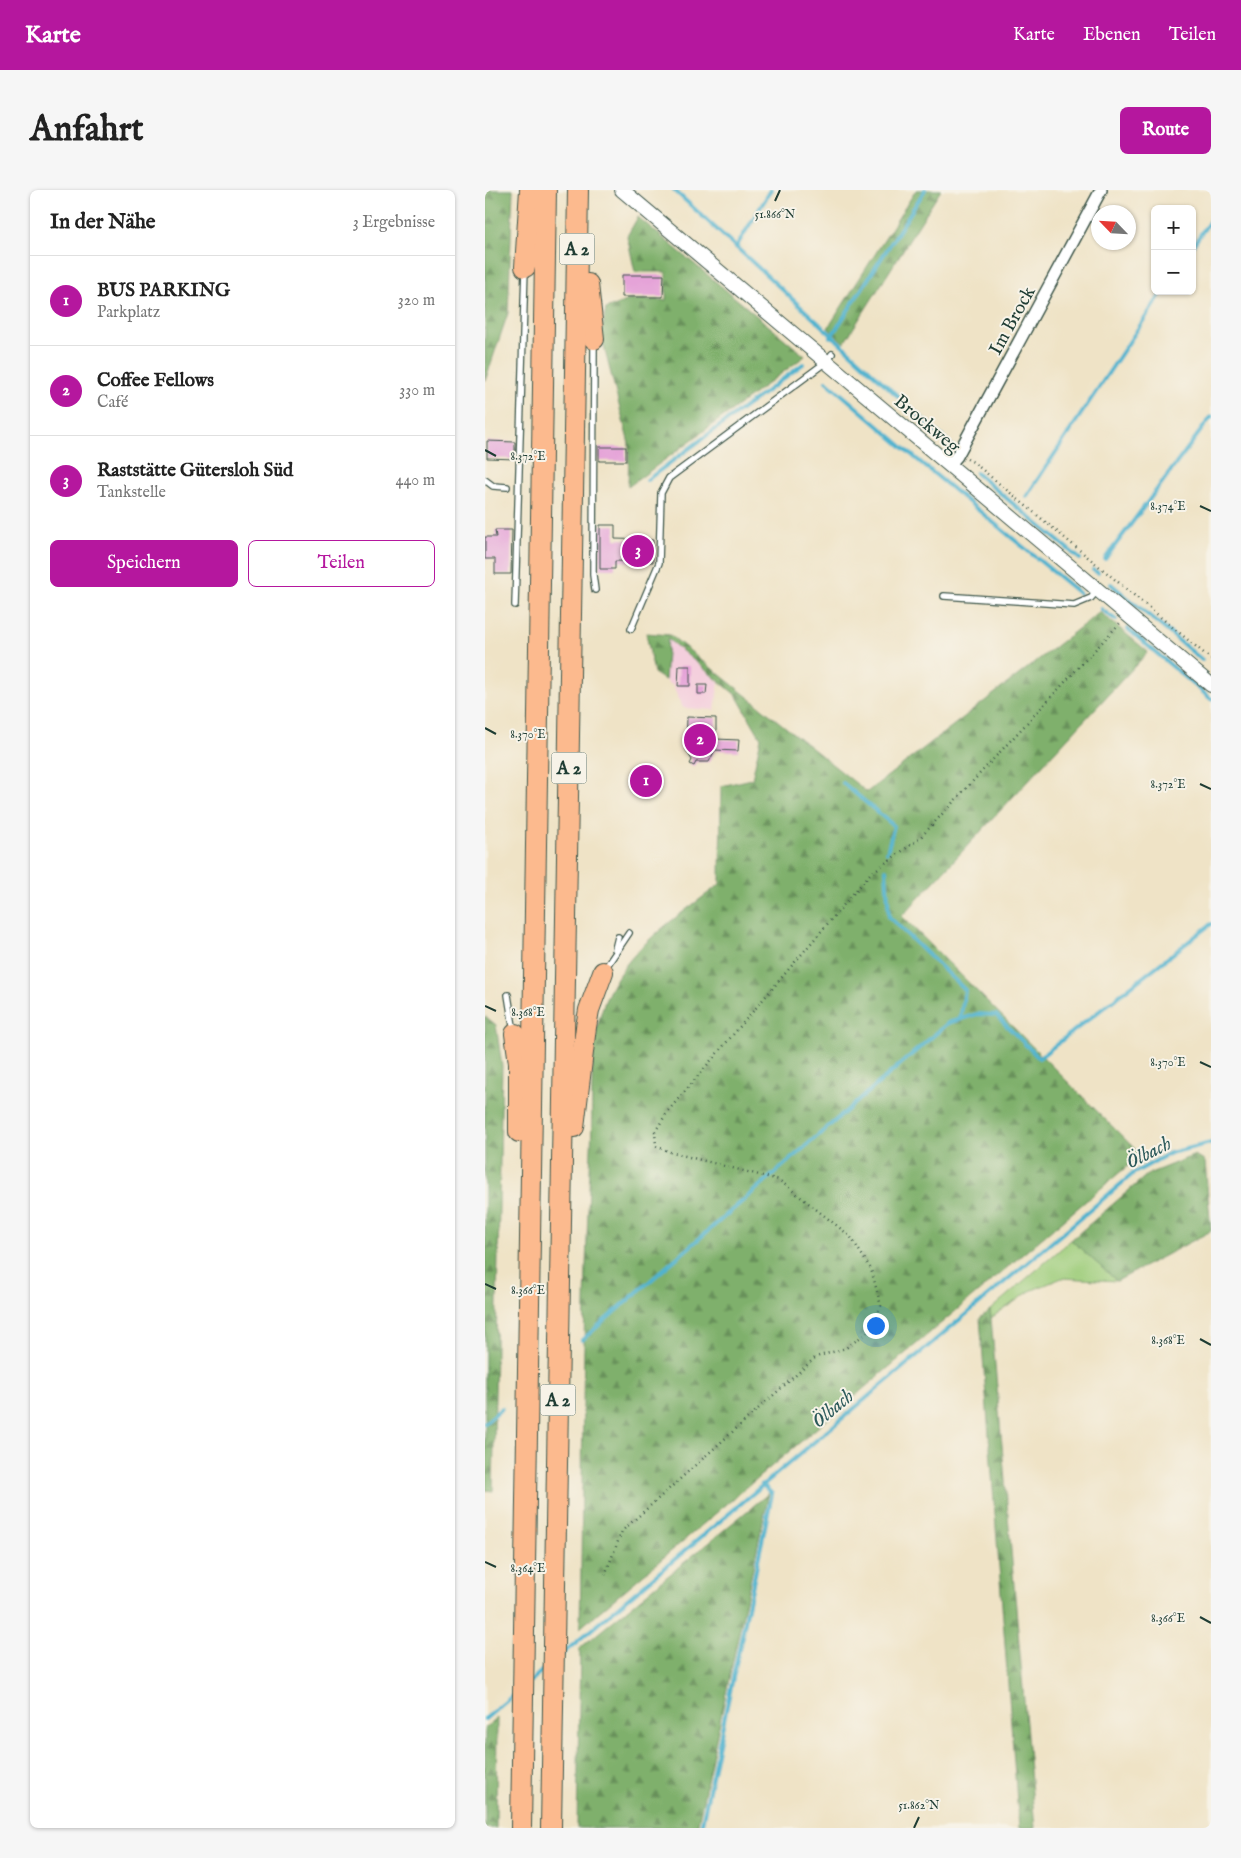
<!DOCTYPE html>
<html lang="de">
<meta charset="utf-8">
<style>
:root{--surface:#fff;--page:#f6f6f6;--text:#222;--muted:#767676;--line:#e0e0e0;--accent:#b5179e}
body{margin:0;font-family:"IM FELL English",serif;background:var(--page);color:var(--text)}
.controls{position:absolute;right:15px;top:15px;display:grid;overflow:hidden;border-radius:8px;box-shadow:0 1px 4px #0004}
.controls button{width:45px;height:45px;display:grid;place-items:center;padding:0;border:0;border-bottom:1px solid var(--line);background:var(--surface);color:var(--text);font:25px sans-serif}
.compass{position:absolute;left:606px;top:15px;width:45px;height:45px;border-radius:50%;background:var(--surface);box-shadow:0 1px 4px #0004;rotate:295deg}
.you{position:absolute;left:390px;top:1135px;width:18px;height:18px;margin:-12px;border:4px solid #fff;border-radius:50%;background:#1a73e8;box-shadow:0 0 0 8px #1a73e833}
.badge{display:grid;place-items:center;width:32px;height:32px;border-radius:50%;background:var(--accent);color:#fff;font-size:16px;font-weight:700}
.pin{position:absolute;translate:-50% -50%;border:2px solid #fff;box-shadow:0 1px 5px #0006}
.list{margin:0;padding:0;list-style:none}
h2{display:flex;justify-content:space-between;align-items:center;height:65px;margin:0;padding:0 20px;font-size:21px}
h2 small{font-size:16px;font-weight:400;color:var(--muted)}
.list li{display:grid;grid-template-columns:32px 1fr auto;gap:15px;align-items:center;box-sizing:border-box;height:90px;padding:0 20px;border-top:1px solid var(--line)}
.list b{display:block;font-size:19px;white-space:nowrap}
.list p{margin:0;font-size:16px;white-space:nowrap;color:var(--muted)}
.list em{font-size:16px;font-style:normal;color:var(--muted)}
.actions{display:flex;gap:10px;padding:15px 20px}
.actions a{flex:1;padding:11px 0;border:1px solid var(--accent);border-radius:8px;text-align:center;font-size:18px;color:var(--accent)}
.actions .main{background:var(--accent);color:#fff}
.map{position:relative;flex:none;width:726px;height:1638px;overflow:hidden;border-radius:8px}
header{display:flex;align-items:center;gap:30px;box-sizing:border-box;height:70px;padding:0 25px;background:var(--accent);color:#fff}
header strong{font-size:24px}
nav{display:flex;gap:28px;margin-inline-start:auto;font-size:18px}
.intro{display:flex;align-items:center;justify-content:space-between;box-sizing:border-box;height:120px;padding:0 30px}
h1{margin:0;font-size:35px}
.button{padding:12px 22px;border-radius:8px;background:var(--accent);color:#fff;font-size:18px;font-weight:700}
main{display:flex;gap:30px;padding:0 30px}
aside{flex:1;background:var(--surface);border-radius:8px;box-shadow:0 1px 4px #0004}
.map>svg:first-child{display:block}
.built{fill:#f4cfdd}
.green{fill:#9fcd7c;stroke:#5f8558}
.forest{fill:url(#forest-firs);stroke:#4f7650}
.lines{fill:none;stroke-linecap:round;stroke-linejoin:round}
.stream{stroke:#51b3cf;stroke-width:4}
.building{fill:#e5a3d8}
.service-casing{stroke:#3e564a;stroke-width:8}
.minor-casing{stroke:#3e564a;stroke-width:14}
.tertiary-casing{stroke:#3e564a;stroke-width:16}
.motorway-casing{stroke:#3e564a;stroke-width:22}
.path{stroke:#3e564a;stroke-width:2.5;stroke-dasharray:1 4;stroke-linecap:butt}
.service{stroke:#fff;stroke-width:5.5}
.minor{stroke:#fff;stroke-width:11}
.tertiary{stroke:#fff;stroke-width:14}
.motorway{stroke:#fcba8e;stroke-width:20}
.ticks{fill:none;stroke:#1f3d34;stroke-width:2}
.labels{text-anchor:middle;stroke-width:4;stroke-linejoin:round;paint-order:stroke}
.shield{fill:#f7f3e8;stroke:#60746a;stroke-width:1}
.shield-label{font-size:18px;font-weight:bold;fill:#1f3d34}
.street-label{font-size:19px;fill:#1f3d34;stroke:#f7f3e8}
.water-label{font-size:20px;font-style:italic;fill:#2c5a5b;stroke:#f7f3e8}
.ticks-label{font-size:12px;text-anchor:middle;fill:#1f3d34;stroke:#f7f3e8;stroke-width:4;stroke-linejoin:round;paint-order:stroke}
</style>
<header>
<strong>Karte</strong>
<nav><a>Karte</a><a>Ebenen</a><a>Teilen</a></nav>
</header>
<div class="intro"><h1>Anfahrt</h1><a class="button">Route</a></div>
<main>
<aside>
<h2>In der Nähe<small>3 Ergebnisse</small></h2>
<ul class="list">
<li><span class="badge">1</span><div><b>BUS PARKING</b><p>Parkplatz</p></div><em>320 m</em></li>
<li><span class="badge">2</span><div><b>Coffee Fellows</b><p>Café</p></div><em>330 m</em></li>
<li><span class="badge">3</span><div><b>Raststätte Gütersloh Süd</b><p>Tankstelle</p></div><em>440 m</em></li>
</ul>
<div class="actions"><a class="main">Speichern</a><a>Teilen</a></div>
</aside>
<div class="map">
<svg width="726" height="1638" viewBox="0 0 726 1638">
<defs>
<pattern id="forest-firs" width="22" height="20" patternUnits="userSpaceOnUse" patternTransform="scale(1.25)"><rect width="22" height="20" fill="#7fb06c"/><path d="M5 1l3.5 6h-7zM16 11l3.5 6h-7z" fill="#67905a"/></pattern>
</defs>
<rect width="100%" height="100%" fill="#f7f3e8"/>
<filter id="ink" filterUnits="userSpaceOnUse"><feTurbulence type="fractalNoise" baseFrequency=".02" numOctaves="2"/><feDisplacementMap in="SourceGraphic" scale="10" xChannelSelector="R" yChannelSelector="G"/><feConvolveMatrix kernelMatrix="1 2 1 2 8 2 1 2 1" color-interpolation-filters="sRGB"/></filter>
<filter id="wash" filterUnits="userSpaceOnUse"><feTurbulence type="fractalNoise" baseFrequency=".0096" numOctaves="4" result="noise"/><feDisplacementMap in="SourceGraphic" scale="20" xChannelSelector="R" yChannelSelector="G"/><feGaussianBlur stdDeviation="1.12" result="paint"/><feColorMatrix in="noise" values="0 0 0 0 0 0 0 0 0 0 0 0 0 0 0 0 0 1.4 0 .05"/><feComposite in="paint" operator="in"/></filter>
<g filter="url(#wash)">
<rect width="100%" height="100%" fill="#efe3c6"/>
<polygon class="built" points="182,449 234,492 230,520 198,518 188,496 180,490"/>
<polygon class="green" points="586,1050 632,1091 577,1088 545,1101 506,1128 505,1120"/>
<g class="forest">
<polygon points="0,0 28,0 23,123 0,191"/>
<polygon points="431,0 456,0 359,153 343,138"/>
<polygon points="153,27 320,166 143,297 144,254 116,145 121,119 144,110 181,110 181,82 150,82 142,46"/>
<path d="M615 422 663 462 417 726 657 966 640 978 95 1438C98 1279 97 1118 106 959 109 904 100 840 130 791 154 750 198 723 235 694L236 596 267 589 276 548 251 505 183 449 180 490 169 483 161 443 185 445 382 602Z"/>
<polygon points="0,826 11,835 17,876 8,1301 0,1300"/>
<polygon points="710,965 720,972 726,1041 632,1091 586,1050 663,984"/>
<polygon points="505,1120 506,1128 550,1638 534,1638 495,1128"/>
<polygon points="284,1303 212,1638 92,1638 95,1458"/>
<polygon points="12,1528 11,1638 0,1638 0,1538"/>
</g>
<g class="lines">
<g class="stream">
<polyline points="189,0 467,256"/>
<polyline points="251,57 286,0"/>
<polyline points="707,57 726,29"/>
<polyline points="346,147 440,0"/>
<polyline points="341,191 441,277 594,403"/>
<polyline points="491,283 595,369"/>
<polyline points="162,290 318,174"/>
<polyline points="541,307 678,101"/>
<polyline points="620,369 726,227"/>
<polyline points="608,380 613,383"/>
<polyline points="626,394 717,470"/>
<polyline points="616,419 631,430"/>
<polyline points="643,439 726,509"/>
<polyline points="358,593 409,636 402,662"/>
<polyline points="401,680 404,727 480,800 475,830"/>
<polyline points="97,1150 463,833 492,824 511,825 554,868 726,734"/>
<polyline points="0,1233 17,1218"/>
<polyline points="76,1465 649,983 685,963 726,953"/>
<polyline points="46,1491 61,1477"/>
<polyline points="0,1529 31,1503"/>
<polyline points="216,1638 287,1304 277,1294"/>
</g>
</g>
<g id="blocks">
<g class="building">
<polygon points="137,85 179,85 178,107 137,107"/>
<polygon points="2,251 30,252 30,269 2,268"/>
<rect x="114" y="257" width="27" height="14"/>
<polygon points="115,335 130,335 130,349 168,350 168,372 130,371 130,379 115,379"/>
<polygon points="10,340 27,340 26,384 10,384 10,369 0,369 0,347 11,347"/>
<polygon points="194,476 205,476 205,496 193,496"/>
<polygon points="213,495 222,495 221,504 213,504"/>
<polygon points="202,527 231,528 231,549 254,550 253,561 230,560 224,572 211,572 209,576 205,574 207,570 201,560"/>
</g>
</g>
</g>
<g filter="url(#ink)">
<use href="#blocks" fill-opacity="0" stroke="#3e564a" stroke-width="1"/>
<g class="lines">
<defs>
<g id="service">
<polyline points="109,152 108,385 110,400"/>
<polyline points="0,290 8,296 22,297"/>
<polyline points="459,406 589,415 606,408 612,401"/>
<polyline points="30,415 40,79"/>
<polyline points="146,439 174,373 176,303 184,288 341,172 347,164"/>
<polyline points="130,759 133,747"/>
<polyline points="119,780 144,743"/>
<polyline points="23,805 29,842"/>
</g>
<polyline id="minor" points="464,275 472,266 616,0"/>
<polyline id="tertiary" points="137,0 726,495"/>
<g id="motorway">
<polyline points="40,77 45,0"/>
<polyline points="103,94 109,149"/>
<polyline points="30,844 34,873 34,942"/>
<polyline points="89,937 101,837 104,820 118,782"/>
<polyline points="36,1638 61,0"/>
<polyline points="66,1638 93,0"/>
</g>
</defs>
<use href="#service" class="service-casing"/>
<use href="#minor" class="minor-casing"/>
<use href="#tertiary" class="tertiary-casing"/>
<use href="#motorway" class="motorway-casing"/>
<g class="path">
<polyline points="482,269 488,272 726,469"/>
<polyline points="120,1385 137,1341 331,1167 361,1158 384,1141 396,1116 386,1079 365,1046 294,990 185,962 171,956 170,942 183,921 385,684 434,649 635,433"/>
</g>
<use href="#service" class="service"/>
<use href="#minor" class="minor"/>
<use href="#tertiary" class="tertiary"/>
<use href="#motorway" class="motorway"/>
</g>
</g>
<path class="ticks" d="M290 11 295 0M0 260 11 266M715 316 726 321M0 538 11 544M715 594 726 599M0 816 11 821M715 872 726 877M0 1094 11 1099M715 1149 726 1155M0 1372 11 1377M715 1427 726 1433M429 1638 434 1627"/>
<g class="labels">
<g class="shield">
<rect x="74.5" y="43.5" width="35" height="31" rx="4"/>
<rect x="66.5" y="562.5" width="35" height="31" rx="4"/>
<rect x="55.5" y="1194.5" width="35" height="31" rx="4"/>
</g>
<g class="shield-label">
<text x="92" y="65">A 2</text>
<text x="84" y="584">A 2</text>
<text x="73" y="1216">A 2</text>
</g>
<g class="street-label">
<text transform="translate(526 130) rotate(-61)" y="7">Im Brock</text>
<text transform="translate(443 233) rotate(40)" y="7">Brockweg</text>
</g>
<g class="water-label">
<text transform="translate(663 962) rotate(-27)" y="7">Ölbach</text>
<text transform="translate(347 1218) rotate(-40)" y="7">Ölbach</text>
</g>
</g>
<g class="ticks-label">
<text x="290" y="28">51.866°N</text>
<text x="43" y="270">8.372°E</text>
<text x="683" y="320">8.374°E</text>
<text x="43" y="548">8.370°E</text>
<text x="683" y="598">8.372°E</text>
<text x="43" y="826">8.368°E</text>
<text x="683" y="876">8.370°E</text>
<text x="43" y="1104">8.366°E</text>
<text x="683" y="1154">8.368°E</text>
<text x="43" y="1382">8.364°E</text>
<text x="683" y="1432">8.366°E</text>
<text x="434" y="1619">51.862°N</text>
</g>
</svg>
<div class="controls">
<button>+</button>
<button>−</button>
</div>
<svg class="compass" viewBox="-18 -18 36 36"><path d="M0-13l5 13h-10z" fill="#e53935"/><path d="M0 13l5-13h-10z" fill="#767676"/></svg>
<div class="you"></div>
<div class="pin badge" style="left:161px;top:591px">1</div>
<div class="pin badge" style="left:215px;top:550px">2</div>
<div class="pin badge" style="left:153px;top:361px">3</div>
</div>
</main>
